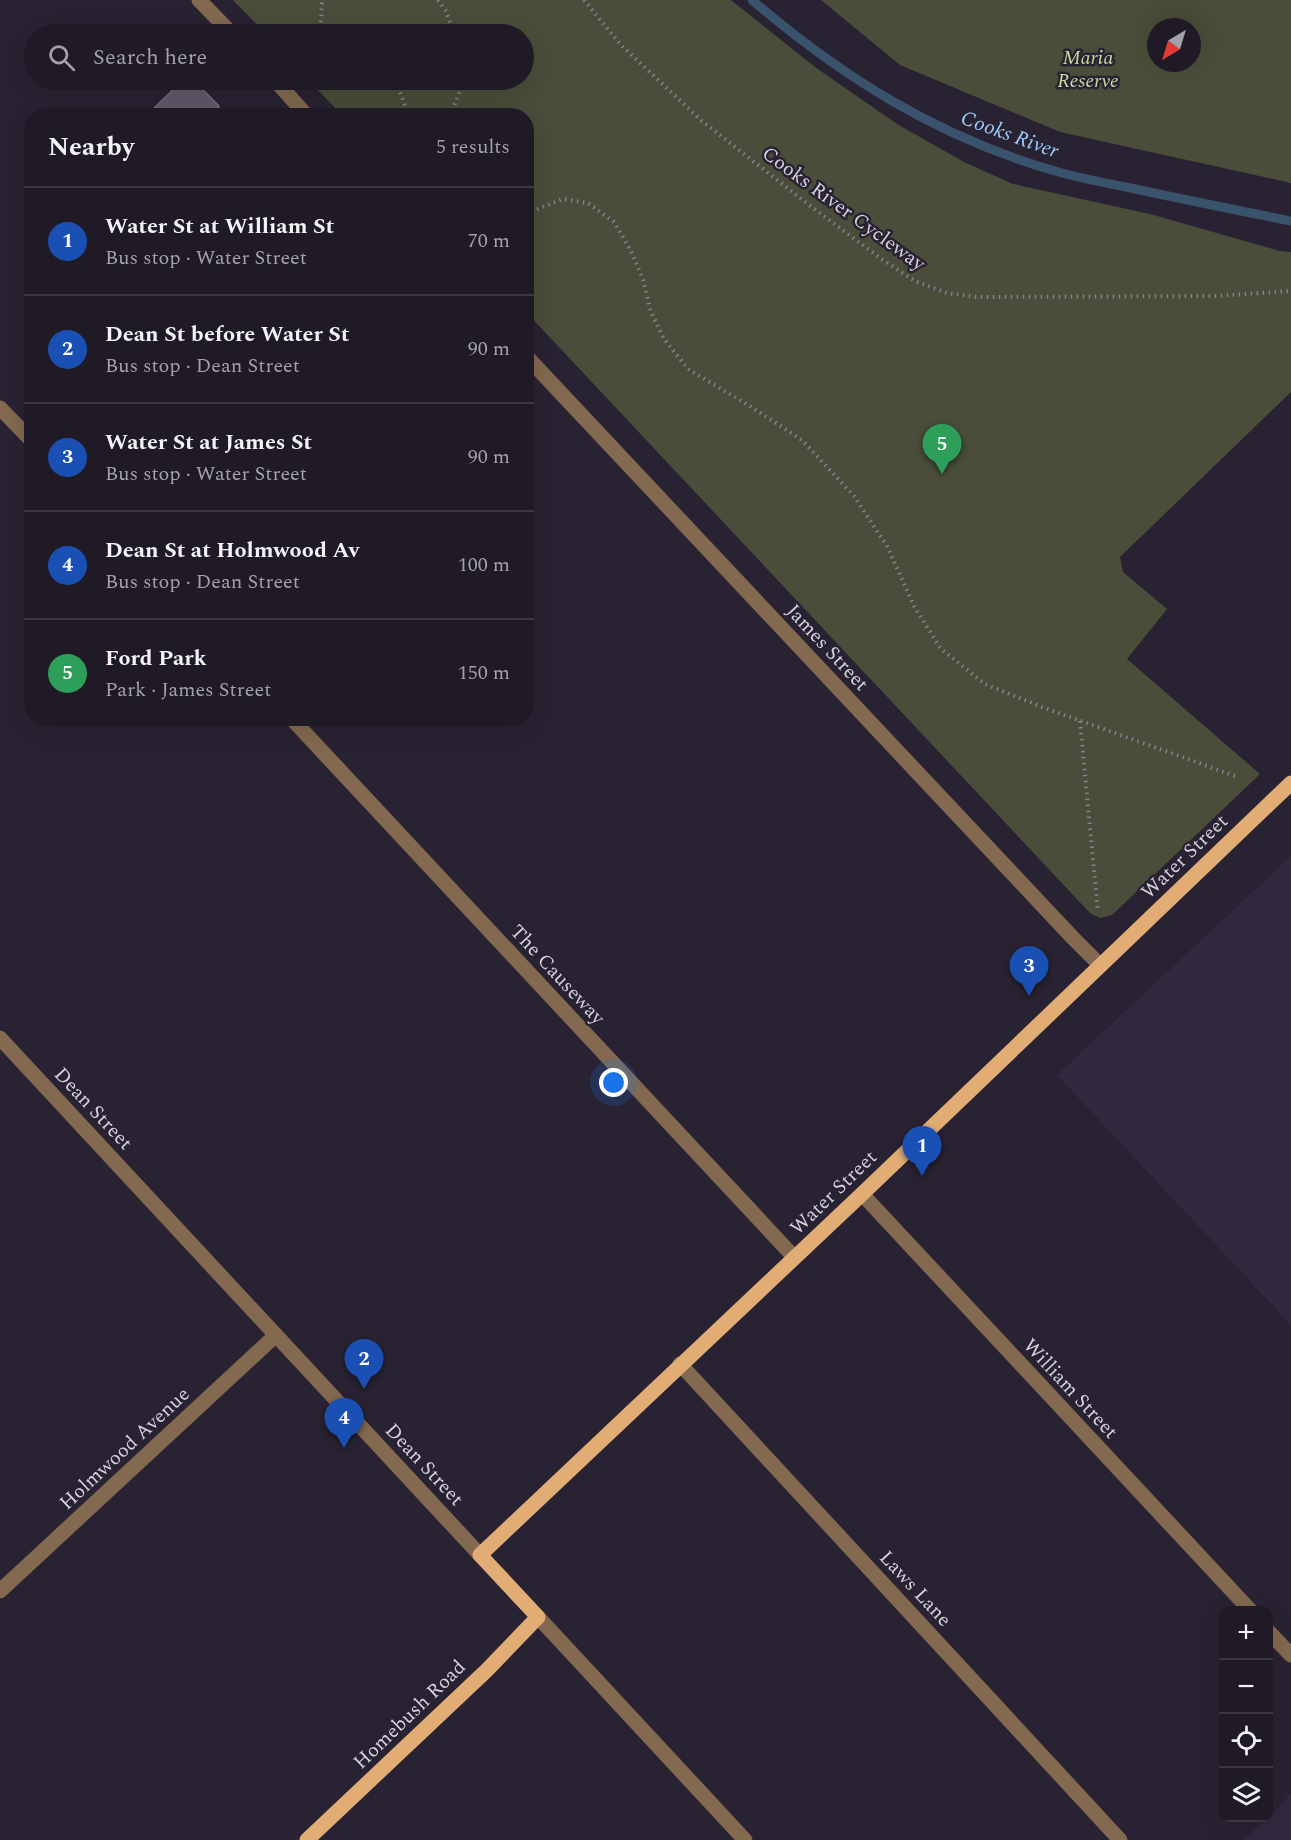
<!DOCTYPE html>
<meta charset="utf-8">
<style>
:root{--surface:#1f1a26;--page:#2c2732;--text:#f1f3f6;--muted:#a1a1a7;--line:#3c3843;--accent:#97cc39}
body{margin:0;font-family:Spectral,serif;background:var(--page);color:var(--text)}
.controls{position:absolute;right:18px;bottom:18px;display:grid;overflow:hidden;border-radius:12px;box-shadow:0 6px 24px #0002}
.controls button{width:54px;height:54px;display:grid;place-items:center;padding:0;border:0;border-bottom:2px solid var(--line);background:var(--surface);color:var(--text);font:30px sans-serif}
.compass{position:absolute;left:1147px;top:18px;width:54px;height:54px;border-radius:50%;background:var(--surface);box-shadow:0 6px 24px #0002;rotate:218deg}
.you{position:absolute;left:614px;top:1083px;width:21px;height:21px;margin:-15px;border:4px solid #fff;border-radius:50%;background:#1a73e8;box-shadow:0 0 0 9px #1a73e833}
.badge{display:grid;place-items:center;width:39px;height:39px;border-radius:50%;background:var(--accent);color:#fff;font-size:20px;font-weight:700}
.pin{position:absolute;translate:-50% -50px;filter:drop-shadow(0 2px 3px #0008)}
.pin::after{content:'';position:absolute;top:32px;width:21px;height:18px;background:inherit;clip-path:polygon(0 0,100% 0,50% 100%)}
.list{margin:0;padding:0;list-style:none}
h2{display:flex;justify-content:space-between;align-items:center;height:78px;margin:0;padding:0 24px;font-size:26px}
h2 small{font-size:20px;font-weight:400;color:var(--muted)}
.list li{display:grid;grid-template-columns:39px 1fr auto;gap:18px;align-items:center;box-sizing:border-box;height:108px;padding:0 24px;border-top:2px solid var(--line)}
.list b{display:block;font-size:22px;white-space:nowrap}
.list p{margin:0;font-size:20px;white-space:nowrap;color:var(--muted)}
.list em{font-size:20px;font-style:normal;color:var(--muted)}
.icon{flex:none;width:33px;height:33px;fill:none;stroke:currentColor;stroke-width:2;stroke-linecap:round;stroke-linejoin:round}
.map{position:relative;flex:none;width:1291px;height:1840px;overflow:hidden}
.search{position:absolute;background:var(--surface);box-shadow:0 6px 24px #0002;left:24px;top:24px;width:510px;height:66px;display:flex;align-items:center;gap:15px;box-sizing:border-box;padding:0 21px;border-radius:33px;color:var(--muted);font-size:22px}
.panel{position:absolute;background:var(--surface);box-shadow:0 6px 24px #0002;left:24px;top:108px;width:510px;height:618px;border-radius:24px}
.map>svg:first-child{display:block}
.built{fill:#33293f}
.green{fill:#494d39;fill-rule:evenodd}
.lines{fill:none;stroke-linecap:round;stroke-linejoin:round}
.stream{stroke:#3a536c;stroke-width:9}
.path{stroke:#87818f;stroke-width:4;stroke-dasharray:1.5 4.5;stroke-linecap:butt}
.minor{stroke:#82694f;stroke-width:15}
.major{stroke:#e1ad75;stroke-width:15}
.wall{fill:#524a5c}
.building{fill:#605969;stroke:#736c7b;stroke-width:1.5}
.labels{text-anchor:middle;stroke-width:5;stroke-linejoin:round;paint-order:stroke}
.park-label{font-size:20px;font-style:italic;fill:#ccd99d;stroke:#292232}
.street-label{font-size:20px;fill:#d6d1dc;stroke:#292232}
.water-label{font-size:21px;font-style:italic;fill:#9ccaf8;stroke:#292232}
</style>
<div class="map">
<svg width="1291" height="1840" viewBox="0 0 1291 1840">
<rect width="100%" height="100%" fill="#292232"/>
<g class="built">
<polygon points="1291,856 1291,1325 1057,1075"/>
<polygon points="1291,1794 1291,1840 1243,1840 1268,1818"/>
</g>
<g class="green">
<polygon points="233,0 731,0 815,67 897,124 964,162 1013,184 1150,214 1280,251 1291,252 1291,392 1120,557 1123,572 1167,609 1127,659 1260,774 1112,915 1100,918 1090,913 527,313 526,116 342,115 308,80 524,80 524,34 266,34"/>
<path d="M821 0H1291V183L1060 132 900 65ZM1156 27H1192V63H1156Z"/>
</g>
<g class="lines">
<path class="stream" d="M752 0C843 78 938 137 1055 171 1078 178 1102 182 1126 187 1181 199 1236 210 1291 221"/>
<g class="path">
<polyline points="438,0 446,11 454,34"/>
<polyline points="584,0 621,45 702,121 809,205 880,258 915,281 947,293 976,297 1216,296 1291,291"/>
<polyline points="320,34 322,4 324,0"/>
<polyline points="398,87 409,116"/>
<polyline points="450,116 460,91 462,80"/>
<polyline points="526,214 563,199 588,203 614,222 630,249 643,279 651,312 664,339 688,369 748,405 802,440 854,496 887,546 914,606 941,649 985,684 1042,707 1238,777"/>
<polyline points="1080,721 1098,912"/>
</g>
<g class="minor">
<polyline points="199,0 232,34"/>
<polyline points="275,80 307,116"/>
<polyline points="526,356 1072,937 1100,965"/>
<polyline points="0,408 32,441"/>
<polyline points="291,718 794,1257"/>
<polyline points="0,1038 480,1555"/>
<polyline points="862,1194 1250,1610"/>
<polyline points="680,1364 1120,1840"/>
<polyline points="0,1591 276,1335"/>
<polyline points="538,1617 745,1840"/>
<polyline points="1268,1631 1291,1655"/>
</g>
<polyline class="major" points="307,1840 487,1670 538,1617 480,1555 862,1194 1291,783"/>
</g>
<polygon class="wall" points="219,106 225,115 229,116 146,116"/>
<polygon class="building" points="183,80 193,80 219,106 209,116 146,116"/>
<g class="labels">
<g class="park-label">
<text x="1088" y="64">Maria<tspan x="1088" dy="23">Reserve</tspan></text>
</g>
<g class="street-label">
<text transform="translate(844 208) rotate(36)" y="7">Cooks River Cycleway</text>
<text transform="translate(828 647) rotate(47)" y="7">James Street</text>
<text transform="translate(1184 856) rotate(-44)" y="7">Water Street</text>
<text transform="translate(558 974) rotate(47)" y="7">The Causeway</text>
<text transform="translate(94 1108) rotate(47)" y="7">Dean Street</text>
<text transform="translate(833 1192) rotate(-44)" y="7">Water Street</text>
<text transform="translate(1071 1388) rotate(47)" y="7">William Street</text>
<text transform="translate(124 1448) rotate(-43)" y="7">Holmwood Avenue</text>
<text transform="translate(425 1464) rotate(47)" y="7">Dean Street</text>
<text transform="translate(916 1588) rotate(47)" y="7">Laws Lane</text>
<text transform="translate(409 1714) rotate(-44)" y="7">Homebush Road</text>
</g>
<g class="water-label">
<text transform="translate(1010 134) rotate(20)" y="7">Cooks River</text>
</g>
</g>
</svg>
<div class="controls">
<button>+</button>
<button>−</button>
<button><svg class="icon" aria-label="locate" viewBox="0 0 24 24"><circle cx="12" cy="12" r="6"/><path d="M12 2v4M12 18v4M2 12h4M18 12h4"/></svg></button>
<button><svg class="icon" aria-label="layers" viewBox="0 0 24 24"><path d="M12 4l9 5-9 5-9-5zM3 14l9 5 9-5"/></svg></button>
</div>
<svg class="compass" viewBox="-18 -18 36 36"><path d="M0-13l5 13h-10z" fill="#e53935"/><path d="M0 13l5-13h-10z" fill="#a1a1a7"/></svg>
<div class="you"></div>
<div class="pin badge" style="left:922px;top:1176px;background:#1a4fb4">1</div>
<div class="pin badge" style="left:364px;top:1389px;background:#1a4fb4">2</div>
<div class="pin badge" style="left:1029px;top:996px;background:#1a4fb4">3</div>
<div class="pin badge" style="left:344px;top:1448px;background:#1a4fb4">4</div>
<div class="pin badge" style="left:942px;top:474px;background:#2e9e5b">5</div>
<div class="search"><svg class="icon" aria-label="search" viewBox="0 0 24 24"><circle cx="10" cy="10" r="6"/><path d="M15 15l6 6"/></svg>Search here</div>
<section class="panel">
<h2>Nearby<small>5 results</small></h2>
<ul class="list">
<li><span class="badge" style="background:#1a4fb4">1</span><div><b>Water St at William St</b><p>Bus stop · Water Street</p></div><em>70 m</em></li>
<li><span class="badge" style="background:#1a4fb4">2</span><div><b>Dean St before Water St</b><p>Bus stop · Dean Street</p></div><em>90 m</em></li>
<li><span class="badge" style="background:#1a4fb4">3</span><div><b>Water St at James St</b><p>Bus stop · Water Street</p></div><em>90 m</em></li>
<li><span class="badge" style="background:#1a4fb4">4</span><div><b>Dean St at Holmwood Av</b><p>Bus stop · Dean Street</p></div><em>100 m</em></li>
<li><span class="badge" style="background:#2e9e5b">5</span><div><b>Ford Park</b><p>Park · James Street</p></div><em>150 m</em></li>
</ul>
</section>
</div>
